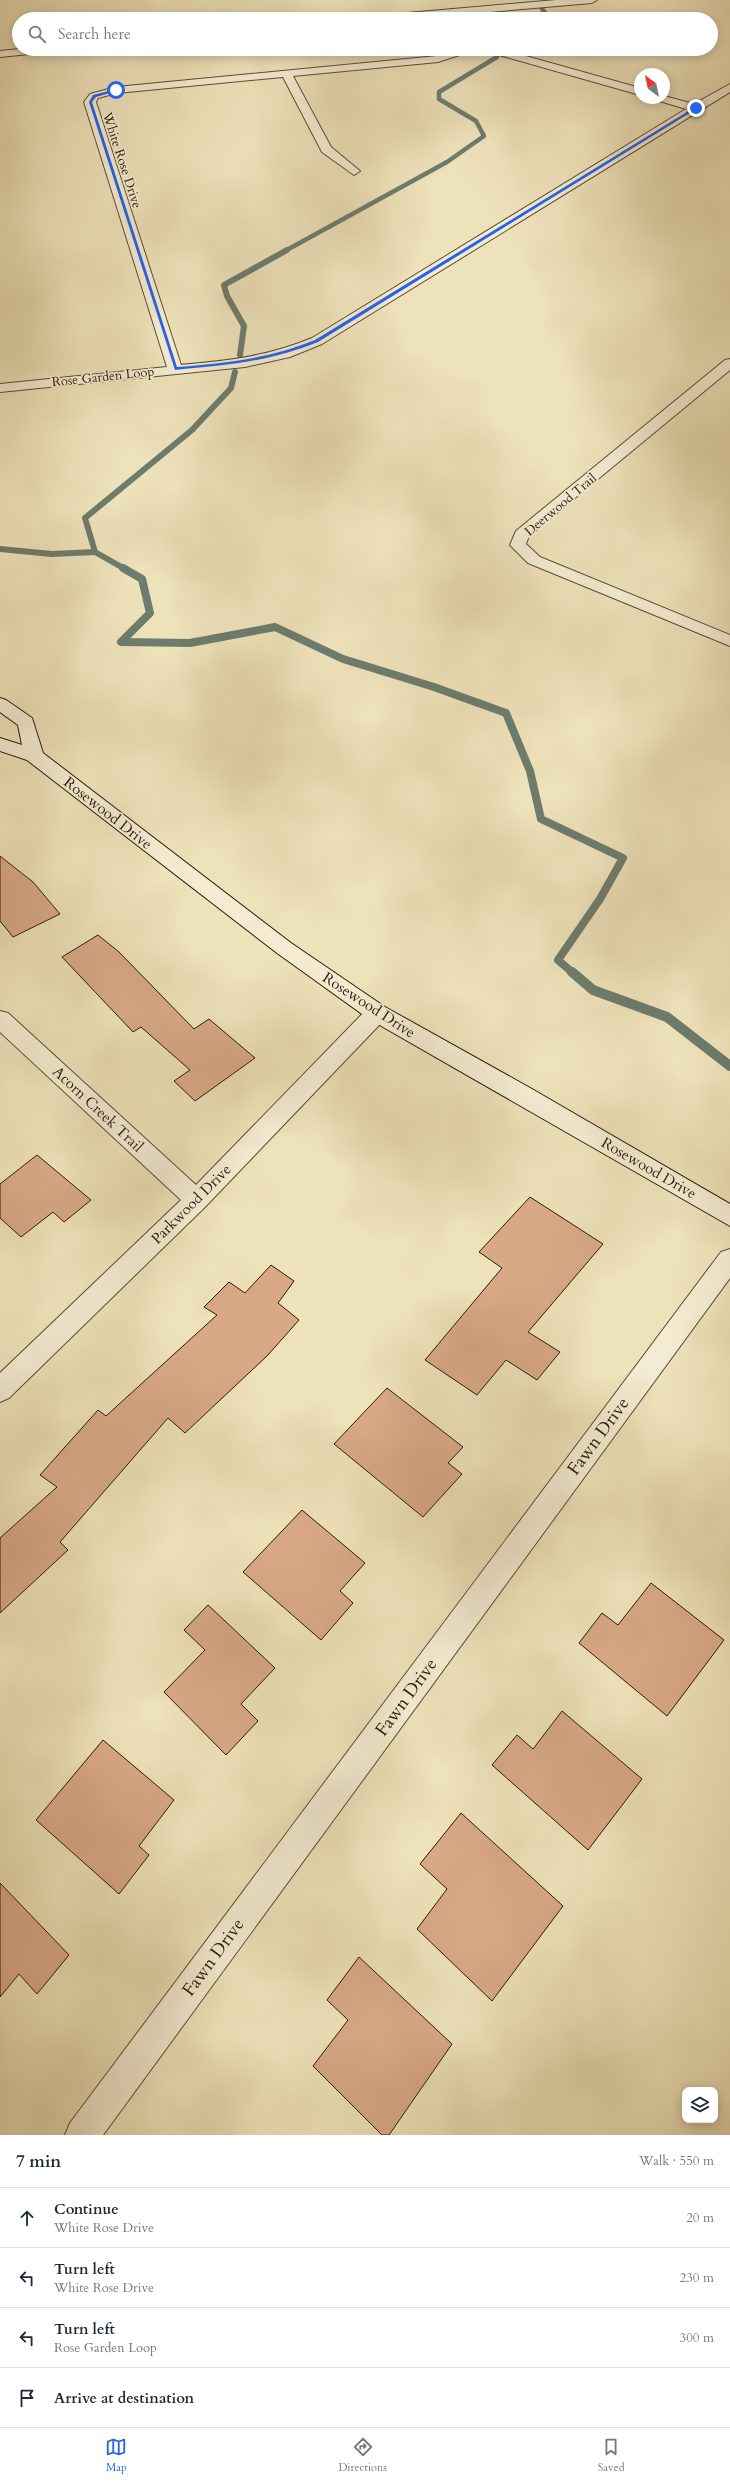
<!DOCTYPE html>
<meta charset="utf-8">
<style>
:root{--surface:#fff;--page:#f6f6f7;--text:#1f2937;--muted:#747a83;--line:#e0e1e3;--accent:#2563eb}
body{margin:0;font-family:Cardo,serif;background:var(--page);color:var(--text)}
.controls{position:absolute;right:12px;bottom:12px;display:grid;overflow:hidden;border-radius:8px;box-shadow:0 2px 10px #0003}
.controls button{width:36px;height:36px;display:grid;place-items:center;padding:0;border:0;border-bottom:1px solid var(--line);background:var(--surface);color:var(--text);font:20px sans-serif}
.compass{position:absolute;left:634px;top:68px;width:36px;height:36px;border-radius:50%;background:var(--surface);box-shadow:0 2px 10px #0003;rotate:327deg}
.stop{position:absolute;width:12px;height:12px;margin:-9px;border:3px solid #2563eb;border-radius:50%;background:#fff}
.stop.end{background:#2563eb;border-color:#fff;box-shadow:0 1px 4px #0008}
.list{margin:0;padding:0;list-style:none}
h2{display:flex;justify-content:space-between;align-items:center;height:52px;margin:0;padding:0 16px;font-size:17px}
h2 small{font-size:13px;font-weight:400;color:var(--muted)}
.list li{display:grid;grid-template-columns:26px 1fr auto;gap:12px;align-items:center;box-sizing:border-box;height:60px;padding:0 16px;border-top:1px solid var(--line)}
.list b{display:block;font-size:15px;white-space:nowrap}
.list p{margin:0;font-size:13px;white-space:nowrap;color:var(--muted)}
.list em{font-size:13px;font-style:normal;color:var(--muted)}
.icon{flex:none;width:22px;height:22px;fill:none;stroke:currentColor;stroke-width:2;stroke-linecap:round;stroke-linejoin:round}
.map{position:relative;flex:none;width:730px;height:2135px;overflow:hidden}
.search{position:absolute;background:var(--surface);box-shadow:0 2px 10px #0003;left:12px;right:12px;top:12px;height:44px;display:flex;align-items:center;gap:10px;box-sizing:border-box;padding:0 14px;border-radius:22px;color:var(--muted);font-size:15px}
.sheet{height:292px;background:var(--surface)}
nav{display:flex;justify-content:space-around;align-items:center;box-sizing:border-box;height:56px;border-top:1px solid var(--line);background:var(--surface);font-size:11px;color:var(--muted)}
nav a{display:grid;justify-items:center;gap:2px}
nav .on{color:var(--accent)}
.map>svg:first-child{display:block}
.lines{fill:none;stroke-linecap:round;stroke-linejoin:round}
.stream-far3{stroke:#6d7c6d;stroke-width:4.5}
.stream-far2{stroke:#6d7c6d;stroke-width:6}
.stream-far1{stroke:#6d7c6d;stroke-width:8}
.stream{stroke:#6d7c6d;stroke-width:10}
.building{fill:#d9a987;stroke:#2b1a07}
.minor-casing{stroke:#5c4c34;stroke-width:2}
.tertiary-casing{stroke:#5c4c34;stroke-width:2}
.secondary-casing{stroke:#2b1a07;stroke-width:2}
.minor{fill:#f4ecd2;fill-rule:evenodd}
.tertiary{fill:#f4ecd2;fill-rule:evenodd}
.secondary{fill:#f4ecd2;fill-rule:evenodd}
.route{fill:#2563eb}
.labels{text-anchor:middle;stroke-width:3.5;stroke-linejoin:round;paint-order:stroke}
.far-street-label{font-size:13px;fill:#2b1a07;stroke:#f4ecd2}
.street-label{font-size:15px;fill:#2b1a07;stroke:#f4ecd2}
.near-street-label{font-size:18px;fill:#2b1a07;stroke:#f4ecd2}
</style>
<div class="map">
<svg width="730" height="2135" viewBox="0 0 730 2135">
<rect width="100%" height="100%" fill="#eee2ba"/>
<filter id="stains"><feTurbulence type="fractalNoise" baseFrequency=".005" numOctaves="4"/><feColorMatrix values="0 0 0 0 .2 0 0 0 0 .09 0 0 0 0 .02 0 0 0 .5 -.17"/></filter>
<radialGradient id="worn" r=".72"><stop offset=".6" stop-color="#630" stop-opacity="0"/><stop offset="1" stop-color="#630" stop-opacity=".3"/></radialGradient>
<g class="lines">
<g class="stream-far3">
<polyline points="542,9 549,17 547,19"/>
<polyline points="285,251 447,162 484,136 476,121 439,99 439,92 497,57"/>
</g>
<g class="stream-far2">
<polyline points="240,355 244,326 227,296 224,285 287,250"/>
<polyline points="0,549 52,554 95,552 125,569"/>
<polyline points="95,552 85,518 192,430 231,388 235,372"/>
</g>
<polyline class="stream-far1" points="123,568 142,579 150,613 121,642 190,643 275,627 343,659 434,687 506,713 530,771 541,819 623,858 600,899 558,960 573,973"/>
<polyline class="stream" points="572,972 593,990 667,1017 730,1066"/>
</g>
<g class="building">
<polygon points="0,856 33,882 60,914 13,937 0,921"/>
<polygon points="98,935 119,952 194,1029 209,1019 255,1058 195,1101 174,1081 190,1070 141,1027 133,1032 62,957"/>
<polygon points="37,1155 91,1200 64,1222 53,1212 21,1237 0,1218 0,1184"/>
<polygon points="530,1197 603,1244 528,1332 560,1352 537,1380 506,1360 477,1395 425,1360 502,1268 479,1252"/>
<polygon points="271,1265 294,1281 278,1303 299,1320 267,1356 185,1433 168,1418 60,1542 68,1550 0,1613 0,1538 57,1487 40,1475 98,1410 106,1416 217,1315 204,1307 229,1282 245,1293"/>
<polygon points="387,1388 463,1447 448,1463 462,1474 423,1517 334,1444"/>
<polygon points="302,1510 365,1563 340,1591 353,1603 321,1640 243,1572"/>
<polygon points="651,1583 724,1640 667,1716 579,1643 602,1613 618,1625"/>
<polygon points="208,1605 275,1668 241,1704 258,1721 226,1755 164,1692 205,1650 184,1630"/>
<polygon points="562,1711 642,1779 588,1850 492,1765 517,1735 533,1749"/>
<polygon points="103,1740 174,1800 139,1846 149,1855 119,1894 36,1820"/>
<polygon points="461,1813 563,1906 492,2001 417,1929 447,1889 420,1864"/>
<polygon points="0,1883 69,1955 37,1994 19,1974 0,1997"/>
<polygon points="359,1957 452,2044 389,2135 382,2135 313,2066 348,2020 327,2000"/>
</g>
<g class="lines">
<defs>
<g id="minor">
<polygon points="556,0 597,0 592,3 409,19 368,19 373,16"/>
<polygon points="19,49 54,49 49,52 0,57 0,51"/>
<path d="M461 49H478L438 62 293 76 331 147 360 171 354 175 322 152 283 77 117 93 98 98 96 102 181 365C230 360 266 357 312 338L686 109 656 100 654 98H664V96L694 104 730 84V92L322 344 290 357 245 367 0 392V384L167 367 84 102 90 94 116 87 437 56Z"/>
<polygon points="484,49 501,49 640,88 640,95 485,51"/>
<polygon points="730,359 730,370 529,536 526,544 540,557 730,635 730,646 528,563 510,545 516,531 725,360"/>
<polygon points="377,1005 385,1007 388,1013 385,1019 205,1207 9,1398 0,1402 0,1373 181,1200 0,1032 0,1011 8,1013 196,1185 369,1007"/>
</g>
<polygon id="tertiary" points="730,1249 730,1278 103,2135 65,2135 70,2123 721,1252"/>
<polygon id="secondary" points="0,698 6,700 32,718 43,753 291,943 385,1007 532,1089 730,1204 730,1226 369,1019 277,953 27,760 0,751 0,738 22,745 18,725 0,712"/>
</defs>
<use href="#minor" class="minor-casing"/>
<use href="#tertiary" class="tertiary-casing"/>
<use href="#secondary" class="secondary-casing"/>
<use href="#minor" class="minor"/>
<use href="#tertiary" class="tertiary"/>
<use href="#secondary" class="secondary"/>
</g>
<path class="route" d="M116 89 117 91 96 97 92 102 177 367C228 363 267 359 315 340L695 107 698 108 318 342C268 362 228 365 175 370L89 102 93 95Z"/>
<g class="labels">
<g class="far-street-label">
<text transform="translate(123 160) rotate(72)" y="5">White Rose Drive</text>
<text transform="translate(103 376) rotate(-6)" y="5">Rose Garden Loop</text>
<text transform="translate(560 504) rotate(-40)" y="5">Deerwood Trail</text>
</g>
<g class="street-label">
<text transform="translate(108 813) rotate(38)" y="5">Rosewood Drive</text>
<text transform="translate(369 1005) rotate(33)" y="5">Rosewood Drive</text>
<text transform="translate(98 1109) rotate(43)" y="5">Acorn Creek Trail</text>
<text transform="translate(649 1168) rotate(30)" y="5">Rosewood Drive</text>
<text transform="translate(191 1204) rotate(-45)" y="5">Parkwood Drive</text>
</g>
<g class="near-street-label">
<text transform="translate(598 1436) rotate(-54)" y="6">Fawn Drive</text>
<text transform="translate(406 1697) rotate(-54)" y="6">Fawn Drive</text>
<text transform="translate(213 1957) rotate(-54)" y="6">Fawn Drive</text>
</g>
</g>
<rect width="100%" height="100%" filter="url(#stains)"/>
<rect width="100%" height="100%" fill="url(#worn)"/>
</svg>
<div class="controls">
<button><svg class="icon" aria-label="layers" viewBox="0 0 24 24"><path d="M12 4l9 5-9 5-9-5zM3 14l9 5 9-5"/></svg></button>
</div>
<svg class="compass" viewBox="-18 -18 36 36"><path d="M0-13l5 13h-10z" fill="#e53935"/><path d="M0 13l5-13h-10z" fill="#747a83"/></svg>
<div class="stop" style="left:116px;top:90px"></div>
<div class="stop end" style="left:696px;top:108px"></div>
<div class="search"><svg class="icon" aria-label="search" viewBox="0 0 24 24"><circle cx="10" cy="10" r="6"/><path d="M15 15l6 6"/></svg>Search here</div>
</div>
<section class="sheet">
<h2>7 min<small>Walk · 550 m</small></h2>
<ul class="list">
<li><svg class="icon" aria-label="ahead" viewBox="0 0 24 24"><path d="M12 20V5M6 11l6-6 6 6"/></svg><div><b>Continue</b><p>White Rose Drive</p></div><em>20 m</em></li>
<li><svg class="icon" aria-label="left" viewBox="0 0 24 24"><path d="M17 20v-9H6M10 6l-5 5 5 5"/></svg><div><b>Turn left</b><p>White Rose Drive</p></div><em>230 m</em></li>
<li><svg class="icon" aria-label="left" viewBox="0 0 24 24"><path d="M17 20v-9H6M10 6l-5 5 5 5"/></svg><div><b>Turn left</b><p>Rose Garden Loop</p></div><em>300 m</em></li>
<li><svg class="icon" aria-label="arrive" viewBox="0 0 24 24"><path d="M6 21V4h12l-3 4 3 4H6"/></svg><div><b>Arrive at destination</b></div></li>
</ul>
</section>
<nav>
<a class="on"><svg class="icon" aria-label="map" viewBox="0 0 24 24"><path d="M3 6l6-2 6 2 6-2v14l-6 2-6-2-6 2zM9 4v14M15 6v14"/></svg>Map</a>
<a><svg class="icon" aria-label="directions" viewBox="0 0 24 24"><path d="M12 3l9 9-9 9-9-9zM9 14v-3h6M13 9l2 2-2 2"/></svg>Directions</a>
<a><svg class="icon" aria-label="saved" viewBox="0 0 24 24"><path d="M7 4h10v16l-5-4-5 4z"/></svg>Saved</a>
</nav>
